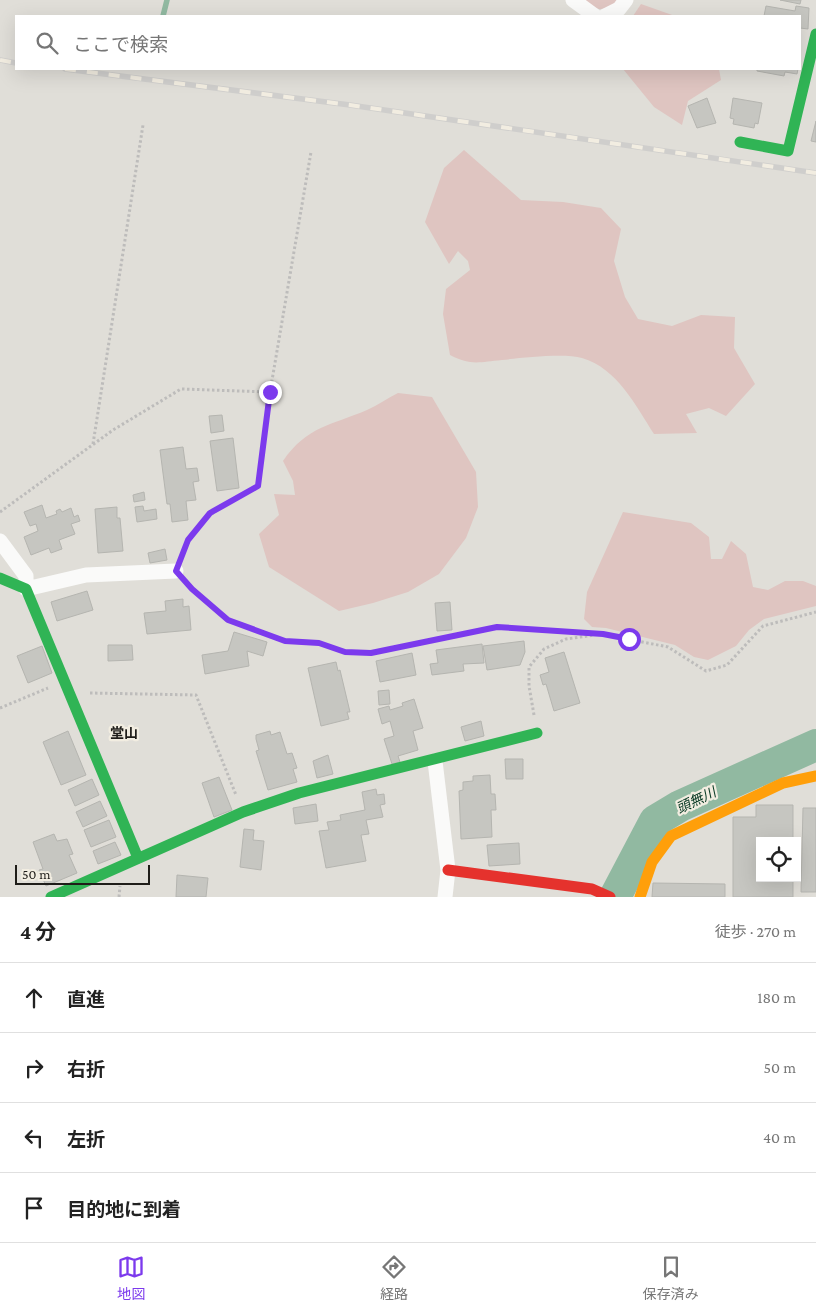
<!DOCTYPE html>
<html lang="ja">
<meta charset="utf-8">
<style>
:root{--surface:#fff;--page:#f6f6f6;--text:#222;--muted:#767676;--line:#e0e0e0;--accent:#7c3aed}
body{margin:0;font-family:"Crimson Pro","Noto Sans JP",serif;background:var(--page);color:var(--text)}
.controls{position:absolute;right:15px;bottom:15px;display:grid;overflow:hidden;border-radius:0px;box-shadow:0 5px 20px #0002}
.controls button{width:45px;height:45px;display:grid;place-items:center;padding:0;border:0;border-bottom:1px solid var(--line);background:var(--surface);color:var(--text);font:25px sans-serif}
.scale{position:absolute;left:15px;bottom:12px;width:135px;box-sizing:border-box;padding-left:5px;border:2px solid #1f1d19;border-top:0;font-size:14px;line-height:18px;white-space:nowrap;color:#1f1d19;-webkit-text-stroke:4px #f2ede1;paint-order:stroke}
.stop{position:absolute;width:15px;height:15px;margin:-11px;border:4px solid #7c3aed;border-radius:50%;background:#fff}
.stop.end{background:#7c3aed;border-color:#fff;box-shadow:0 1px 5px #0008}
.list{margin:0;padding:0;list-style:none}
h2{display:flex;justify-content:space-between;align-items:center;height:65px;margin:0;padding:0 20px;font-size:21px}
h2 small{font-size:16px;font-weight:400;color:var(--muted)}
.list li{display:grid;grid-template-columns:32px 1fr auto;gap:15px;align-items:center;box-sizing:border-box;height:70px;padding:0 20px;border-top:1px solid var(--line)}
.list b{display:block;font-size:19px;white-space:nowrap}
.list em{font-size:16px;font-style:normal;color:var(--muted)}
.icon{flex:none;width:28px;height:28px;fill:none;stroke:currentColor;stroke-width:2;stroke-linecap:round;stroke-linejoin:round}
.map{position:relative;flex:none;width:816px;height:897px;overflow:hidden}
.search{position:absolute;background:var(--surface);box-shadow:0 5px 20px #0002;left:15px;right:15px;top:15px;height:55px;display:flex;align-items:center;gap:12px;box-sizing:border-box;padding:0 18px;border-radius:0px;color:var(--muted);font-size:19px}
.sheet{height:345px;background:var(--surface)}
nav{display:flex;justify-content:space-around;align-items:center;box-sizing:border-box;height:70px;border-top:1px solid var(--line);background:var(--surface);font-size:14px;color:var(--muted)}
nav a{display:grid;justify-items:center;gap:2px}
nav .on{color:var(--accent)}
.map>svg:first-child{display:block}
.green{fill:#dfc5c1}
.lines{fill:none;stroke-linecap:round;stroke-linejoin:round}
.stream{stroke:#91b9a1;stroke-width:5.5}
.river{stroke:#91b9a1;stroke-width:32}
.building{fill:#c6c6c1;stroke:#b5b5b0}
.path{stroke:#bdbcbb;stroke-width:3;stroke-dasharray:2.5 2.5;stroke-linecap:butt}
.street{stroke:#fafaf9;stroke-width:15}
.fast{stroke:#30b455;stroke-width:11}
.slow{stroke:#ff9f0a;stroke-width:11}
.jam{stroke:#e5322d;stroke-width:11}
.rail-casing{stroke:#cfcecc;stroke-width:5.5}
.rail{stroke:#f2ede1;stroke-width:4;stroke-dasharray:11;stroke-linecap:butt}
.route{stroke:#7c3aed;stroke-width:6}
.labels{text-anchor:middle;stroke-width:4.5;stroke-linejoin:round;paint-order:stroke}
.neighbourhood-label{font-size:14px;font-weight:bold;fill:#1f1d19;stroke:#f2ede1}
.water-label{font-size:14px;font-style:italic;fill:#033620;stroke:#f2ede1}
</style>
<div class="map">
<svg width="816" height="897" viewBox="0 0 816 897">
<rect width="100%" height="100%" fill="#e0ded8"/>
<g class="green">
<path d="M582 0H620C602 11 601 13 582 0Z"/>
<polygon points="641,4 675,16 633,16"/>
<polygon points="623,69 719,69 721,80 688,101 682,125 654,107"/>
<path d="M464 150 521 200 563 202 601 208 621 229 614 261 625 297 638 319 672 326 701 315 735 317 734 348 755 384 726 416 709 408 686 414 697 433 654 434C636 406 617 368 582 358 564 353 521 358 502 360 479 362 471 366 450 355L443 314 446 289 470 270 468 261 458 251 449 264 425 222 444 168Z"/>
<path d="M398 393 432 397 476 472 478 507 466 538 439 574 408 592 373 603 339 611 269 567 259 534 279 515 274 494 295 495 293 481 283 461C307 426 332 425 367 410 378 405 388 398 398 393Z"/>
<polygon points="623,512 691,523 709,537 711,559 722,559 731,541 746,554 753,587 768,590 785,581 803,581 816,586 816,606 764,619 749,630 736,646 708,660 694,657 675,645 606,628 592,627 584,619 587,592"/>
</g>
<g class="lines">
<polyline class="stream" points="163,16 167,0"/>
<polyline class="river" points="615,897 655,821 680,806 816,745"/>
</g>
<g class="building">
<polygon points="780,0 801,0 800,4"/>
<polygon points="766,6 795,11 796,6 809,8 808,29 800,28 800,16 764,16"/>
<polygon points="757,69 798,69 797,74 785,72 784,76 757,71"/>
<polygon points="707,98 716,123 697,128 688,106"/>
<polygon points="733,98 762,103 758,124 755,123 754,128 733,124 734,119 730,118"/>
<polygon points="816,121 816,142 811,141"/>
<polygon points="222,415 224,431 211,433 209,416"/>
<polygon points="233,438 239,488 217,491 210,441"/>
<polygon points="183,447 186,469 197,468 199,481 193,482 196,500 186,501 188,520 172,522 170,504 167,504 160,450"/>
<polygon points="144,492 145,500 134,502 133,495"/>
<polygon points="42,505 46,518 57,514 56,511 60,509 62,512 71,508 74,517 78,515 80,521 71,524 75,534 59,540 62,549 51,553 49,548 31,555 24,537 38,531 36,524 30,526 24,512"/>
<polygon points="143,506 144,511 156,509 157,519 137,522 135,507"/>
<polygon points="117,507 117,518 120,518 123,551 98,553 95,509"/>
<polygon points="165,549 167,560 150,563 148,553"/>
<polygon points="87,591 93,610 57,621 51,602"/>
<polygon points="183,599 183,607 189,606 191,630 147,634 144,613 166,611 165,601"/>
<polygon points="450,602 452,630 437,631 435,603"/>
<polygon points="234,632 267,642 263,656 247,651 249,666 205,674 202,655 228,651"/>
<polygon points="524,641 525,652 520,665 487,670 483,646"/>
<polygon points="482,644 484,663 463,664 464,671 432,675 430,664 438,663 436,650"/>
<polygon points="108,645 132,645 133,660 108,661"/>
<polygon points="42,646 52,673 28,683 17,656"/>
<polygon points="564,652 580,703 554,711 546,684 543,685 540,675 549,672 545,658"/>
<polygon points="412,653 416,675 380,682 376,661"/>
<polygon points="336,662 338,671 340,670 350,712 347,712 349,719 321,726 308,668"/>
<polygon points="389,690 390,704 379,705 378,691"/>
<polygon points="414,699 423,728 413,731 418,750 398,756 400,762 392,764 384,739 394,736 390,721 382,724 378,709 389,706 390,710 403,706 402,703"/>
<polygon points="481,721 484,736 465,741 461,727"/>
<polygon points="68,731 86,775 61,785 43,742"/>
<polygon points="270,731 271,735 280,732 287,754 292,753 297,768 293,769 297,782 268,790 256,751 259,750 256,739 256,735"/>
<polygon points="328,755 333,774 317,778 313,761"/>
<polygon points="505,759 523,759 523,779 506,779"/>
<polygon points="490,775 491,794 495,794 496,810 491,810 492,837 461,839 459,791 463,790 463,782 473,781 473,776"/>
<polygon points="219,777 232,810 214,817 202,783"/>
<polygon points="92,779 99,795 75,806 68,790"/>
<polygon points="376,789 377,795 384,794 385,804 380,805 383,817 366,820 369,834 361,835 366,861 326,868 319,831 329,830 327,822 341,820 340,815 365,810 362,792"/>
<polygon points="100,801 107,816 83,827 76,812"/>
<polygon points="316,804 318,821 295,824 293,808"/>
<polygon points="756,805 793,805 793,841 760,841 760,878 793,878 793,897 733,897 733,817 756,817"/>
<polygon points="803,808 816,808 816,892 801,892"/>
<polygon points="109,820 116,837 91,847 84,830"/>
<polygon points="244,829 254,830 253,840 264,841 261,870 240,867"/>
<polygon points="54,834 57,841 67,839 73,854 69,855 77,873 46,886 39,870 43,869 33,842"/>
<polygon points="115,842 121,855 98,864 93,851"/>
<polygon points="519,843 520,864 489,866 487,845"/>
<polygon points="177,875 208,878 206,897 176,897"/>
<polygon points="653,883 725,884 725,897 652,897"/>
</g>
<g class="lines">
<g class="path">
<polyline points="270,392 311,152"/>
<polyline points="93,444 143,125"/>
<path d="M0 512 113 430 181 389 270 392 258 486C224 505 196 517 182 556"/>
<polyline points="187,583 228,620 285,641 319,643 345,652 371,653 497,627 603,634"/>
<polyline points="602,634 668,647 706,671 727,665 763,626 816,612"/>
<polyline points="90,693 196,695 236,795"/>
<polyline points="0,708 48,688"/>
<polyline points="534,715 529,686 529,667 544,649 566,639 595,635"/>
<polyline points="119,897 120,886"/>
</g>
<g class="street">
<polyline points="573,0 595,16"/>
<polyline points="605,16 619,9 626,0"/>
<polyline points="0,541 26,576 26,589 86,575 176,571"/>
<polyline points="435,761 448,870 445,897"/>
</g>
<g class="fast">
<polyline points="740,142 788,151 816,34"/>
<polyline points="0,578 26,589 138,858"/>
<polyline points="51,897 243,812 299,793 537,733"/>
</g>
<polyline class="slow" points="640,897 652,862 671,836 783,783 816,776"/>
<polyline class="jam" points="448,870 592,889 610,897"/>
<defs>
<g id="rail">
<polyline points="0,60 16,63"/>
<polyline points="65,69 350,105 816,173"/>
</g>
</defs>
<use href="#rail" class="rail-casing"/>
<use href="#rail" class="rail"/>
</g>
<g class="lines">
<polyline class="route" points="270,392 258,486 210,513 188,540 176,571 192,589 228,620 285,641 319,643 345,652 371,653 497,627 603,634 629,639"/>
</g>
<g class="labels">
<g class="neighbourhood-label">
<text x="124" y="738">堂山</text>
</g>
<g class="water-label">
<text transform="translate(696 800) rotate(-26)" y="5">頭無川</text>
</g>
</g>
</svg>
<div class="controls">
<button><svg class="icon" aria-label="locate" viewBox="0 0 24 24"><circle cx="12" cy="12" r="6"/><path d="M12 2v4M12 18v4M2 12h4M18 12h4"/></svg></button>
</div>
<div class="scale">50 m</div>
<div class="stop" style="left:629px;top:639px"></div>
<div class="stop end" style="left:270px;top:392px"></div>
<div class="search"><svg class="icon" aria-label="search" viewBox="0 0 24 24"><circle cx="10" cy="10" r="6"/><path d="M15 15l6 6"/></svg>ここで検索</div>
</div>
<section class="sheet">
<h2>4 分<small>徒歩 · 270 m</small></h2>
<ul class="list">
<li><svg class="icon" aria-label="ahead" viewBox="0 0 24 24"><path d="M12 20V5M6 11l6-6 6 6"/></svg><div><b>直進</b></div><em>180 m</em></li>
<li><svg class="icon" aria-label="right" viewBox="0 0 24 24"><path d="M7 20v-9h11M14 6l5 5-5 5"/></svg><div><b>右折</b></div><em>50 m</em></li>
<li><svg class="icon" aria-label="left" viewBox="0 0 24 24"><path d="M17 20v-9H6M10 6l-5 5 5 5"/></svg><div><b>左折</b></div><em>40 m</em></li>
<li><svg class="icon" aria-label="arrive" viewBox="0 0 24 24"><path d="M6 21V4h12l-3 4 3 4H6"/></svg><div><b>目的地に到着</b></div></li>
</ul>
</section>
<nav>
<a class="on"><svg class="icon" aria-label="map" viewBox="0 0 24 24"><path d="M3 6l6-2 6 2 6-2v14l-6 2-6-2-6 2zM9 4v14M15 6v14"/></svg>地図</a>
<a><svg class="icon" aria-label="directions" viewBox="0 0 24 24"><path d="M12 3l9 9-9 9-9-9zM9 14v-3h6M13 9l2 2-2 2"/></svg>経路</a>
<a><svg class="icon" aria-label="saved" viewBox="0 0 24 24"><path d="M7 4h10v16l-5-4-5 4z"/></svg>保存済み</a>
</nav>
